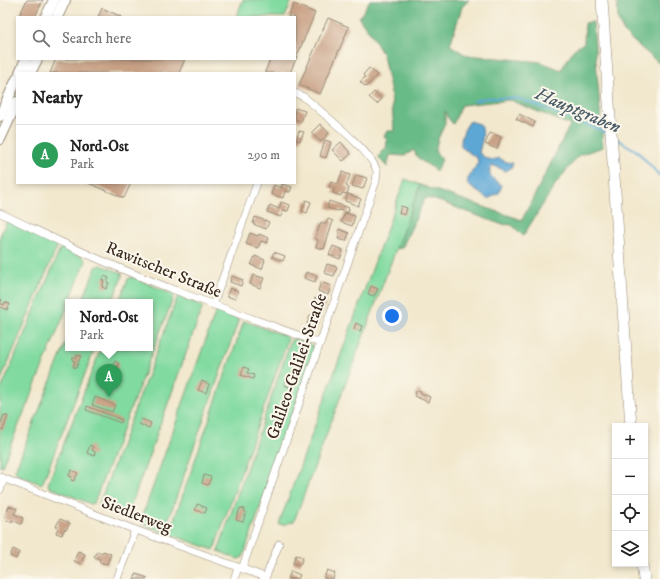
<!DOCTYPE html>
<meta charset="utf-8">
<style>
:root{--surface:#fff;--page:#f6f6f6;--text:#222;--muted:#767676;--line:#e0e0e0;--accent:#1f6fb2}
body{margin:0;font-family:"IM FELL DW Pica",serif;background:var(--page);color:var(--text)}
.controls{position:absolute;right:12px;bottom:12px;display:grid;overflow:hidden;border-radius:0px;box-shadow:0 2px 6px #0003}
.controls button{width:36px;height:36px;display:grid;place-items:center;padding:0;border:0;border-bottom:1px solid var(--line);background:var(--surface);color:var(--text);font:20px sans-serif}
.you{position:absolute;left:392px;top:316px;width:14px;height:14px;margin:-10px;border:3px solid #fff;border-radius:50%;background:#1a73e8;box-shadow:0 0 0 6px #1a73e833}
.badge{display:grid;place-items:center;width:26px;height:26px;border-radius:50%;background:var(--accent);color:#fff;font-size:13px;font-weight:700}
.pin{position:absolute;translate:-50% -33px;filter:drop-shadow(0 1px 2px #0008)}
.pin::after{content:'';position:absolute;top:21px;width:14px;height:12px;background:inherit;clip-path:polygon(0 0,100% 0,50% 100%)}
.popup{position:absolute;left:65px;top:299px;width:88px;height:52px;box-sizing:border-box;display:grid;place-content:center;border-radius:0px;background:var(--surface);filter:drop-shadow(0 1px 3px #0005);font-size:13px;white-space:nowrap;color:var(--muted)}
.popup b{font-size:15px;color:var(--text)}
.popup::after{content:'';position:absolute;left:50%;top:100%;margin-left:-8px;border:8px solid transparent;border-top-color:var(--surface)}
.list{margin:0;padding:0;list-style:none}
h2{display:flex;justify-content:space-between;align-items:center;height:52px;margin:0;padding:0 16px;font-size:17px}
h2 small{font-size:13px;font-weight:400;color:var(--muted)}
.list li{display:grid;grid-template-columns:26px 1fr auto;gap:12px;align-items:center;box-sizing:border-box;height:60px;padding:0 16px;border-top:1px solid var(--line)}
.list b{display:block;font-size:15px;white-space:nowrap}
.list p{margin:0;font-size:13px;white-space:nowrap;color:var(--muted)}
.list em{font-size:13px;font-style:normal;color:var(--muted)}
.icon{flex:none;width:22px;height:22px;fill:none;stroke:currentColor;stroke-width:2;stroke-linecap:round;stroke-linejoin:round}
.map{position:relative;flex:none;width:660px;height:579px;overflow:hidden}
.search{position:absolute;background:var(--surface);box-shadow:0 2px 6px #0003;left:16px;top:16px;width:280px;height:44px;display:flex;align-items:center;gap:10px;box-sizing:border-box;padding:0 14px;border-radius:0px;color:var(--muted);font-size:15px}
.panel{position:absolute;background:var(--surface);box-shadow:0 2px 6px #0003;left:16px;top:72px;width:280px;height:112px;border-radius:0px}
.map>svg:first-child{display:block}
.green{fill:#81daa0;stroke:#5e825f}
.forest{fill:#68ba86;stroke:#527252}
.water{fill:#5da7d5;stroke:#4c687a}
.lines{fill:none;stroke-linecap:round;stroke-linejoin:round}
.stream{stroke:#5da7d5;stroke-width:2}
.building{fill:#c9a286}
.street-casing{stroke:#968976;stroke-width:8}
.secondary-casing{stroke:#968976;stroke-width:12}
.primary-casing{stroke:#968976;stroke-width:12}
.street{stroke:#fff;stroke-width:7}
.secondary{stroke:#fff;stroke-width:10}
.primary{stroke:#fff;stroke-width:11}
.labels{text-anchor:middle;stroke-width:4;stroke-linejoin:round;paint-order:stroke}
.street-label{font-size:17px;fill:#3b2a1e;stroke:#fbf7ec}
.water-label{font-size:18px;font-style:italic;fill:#495c67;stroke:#fbf7ec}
</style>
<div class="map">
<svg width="660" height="579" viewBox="0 0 660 579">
<rect width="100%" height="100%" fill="#fbf7ec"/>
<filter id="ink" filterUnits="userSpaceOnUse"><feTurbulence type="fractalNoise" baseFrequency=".025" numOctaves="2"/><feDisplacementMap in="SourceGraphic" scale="8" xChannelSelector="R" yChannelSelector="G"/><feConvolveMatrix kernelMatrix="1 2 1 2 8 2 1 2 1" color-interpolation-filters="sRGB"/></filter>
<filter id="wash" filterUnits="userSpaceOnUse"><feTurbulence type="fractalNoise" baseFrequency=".012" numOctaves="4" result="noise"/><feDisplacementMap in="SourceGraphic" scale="16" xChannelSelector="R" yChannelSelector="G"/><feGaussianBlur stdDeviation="0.9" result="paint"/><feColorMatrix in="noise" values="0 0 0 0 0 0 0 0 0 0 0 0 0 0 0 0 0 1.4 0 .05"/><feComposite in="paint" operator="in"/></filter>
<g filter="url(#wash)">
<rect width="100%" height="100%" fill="#f2e8ce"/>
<g class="green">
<polygon points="243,0 292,0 285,17 236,17"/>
<polygon points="405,179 420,185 294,521 283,525 279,524"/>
<polygon points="7,221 58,245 0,382 0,236"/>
<polygon points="61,247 83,257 86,261 69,302 68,302 68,305 2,466 0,467 0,392"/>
<polygon points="101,265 122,273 122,277 112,302 82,302 96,267"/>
<polygon points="132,277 172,294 174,296 94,503 91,504 49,487 48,484 101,348 150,348 150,302 119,302 128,279"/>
<polygon points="179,296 202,306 202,309 128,514 123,517 100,507 99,504 177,298"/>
<polygon points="216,311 239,319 164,532 143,524 141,520"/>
<polygon points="244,321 286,336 288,339 214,550 169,534"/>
<polygon points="68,338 68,348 95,348 43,482 41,484 18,475 15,470"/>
<polygon points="295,339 313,346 315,349 243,557 238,559 218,551 291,340"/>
</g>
<g class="forest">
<path d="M370 0H469L462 7 450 45 466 55 541 62 561 70 574 49 584 43 585 23 593 22 603 147 579 155 557 182 523 236 512 225 500 224 436 200 425 198 402 248 396 249 420 185 522 220 570 125 510 100 462 105 453 124 448 118 445 111V124L438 139 435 151 442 160 436 171C427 162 418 163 414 150L404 156 390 155 387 167 379 158 382 150 386 149 387 139 384 137 387 131H394L391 94 383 55 369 31 359 18Z"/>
<polygon points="617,0 660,0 660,64 625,34 618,20"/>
</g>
<path class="water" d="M470 121 481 125C485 135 481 143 479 153 487 159 489 162 499 158L506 162 513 163 511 168 506 171C500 170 499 166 492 166 485 176 495 180 502 185L499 193 488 199 472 188 467 184C468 174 474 171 478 162L477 158 461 147C460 138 464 128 470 121Z"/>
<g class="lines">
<g class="stream">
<polyline points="474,101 486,98 517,98 596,128 608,134"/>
<polyline points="615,138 637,151 660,176"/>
</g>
</g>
<g id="blocks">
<g class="building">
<polygon points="27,0 43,0 35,17 22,17 19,16"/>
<polygon points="294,4 315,13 290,73 268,73 265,72 270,59 295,59 295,17 288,17"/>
<polygon points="102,8 122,17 98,17"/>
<polygon points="328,18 349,27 320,94 299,85"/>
<polygon points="56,59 77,59 79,60 80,59 185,59 179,73 50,73"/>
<polygon points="369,68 377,75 366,87 360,82 365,77 363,75"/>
<polygon points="374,92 382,99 377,104 369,97"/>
<polygon points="295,108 305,111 301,122 295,119"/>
<polygon points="519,114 535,122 533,127 516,119"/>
<polygon points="320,124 329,133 321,142 311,133"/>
<polygon points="299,131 304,132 300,141 296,140"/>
<polygon points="490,133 501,137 497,149 485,144"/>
<polygon points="325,140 331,142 326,158 320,156"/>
<polygon points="341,142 351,154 343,161 332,150"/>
<polygon points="342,172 350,175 346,186 349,188 347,194 342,193 341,196 333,193 334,189 329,187 331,182 338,184"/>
<polygon points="356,175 367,178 363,189 352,186"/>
<polygon points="88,183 131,183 124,198"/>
<polygon points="282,184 292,187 290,192 285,191 283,198 271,194 274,185 281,188"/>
<polygon points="348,194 361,199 358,206 345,201"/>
<polygon points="306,200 311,202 307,213 302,211"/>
<polygon points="329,201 349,208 348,213 339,210 338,211 327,208"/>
<polygon points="281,202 290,205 288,211 283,210 281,217 267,212 270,205 279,209"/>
<polygon points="401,206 407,208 405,215 399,213"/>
<polygon points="345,213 355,216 352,226 341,222"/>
<polygon points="255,217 269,222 266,229 253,224"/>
<polygon points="328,219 333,221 324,249 316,247 318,240 315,238 321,222 326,224"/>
<polygon points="339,229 349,233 346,241 338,239 340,233 338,232"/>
<polygon points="250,233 258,236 259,234 269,238 267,243 261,241 258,248 246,244"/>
<polygon points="333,246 343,250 340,259 329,255"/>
<polygon points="274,252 285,256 283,261 272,257"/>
<polygon points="255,256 265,260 262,269 251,265"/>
<polygon points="327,264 337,267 334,276 324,273"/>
<polygon points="306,272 317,276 315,282 304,278"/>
<polygon points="253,275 264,278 260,288 250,284"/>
<polygon points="104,276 109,278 107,282 109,283 106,289 102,287 104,281 102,280"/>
<polygon points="232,276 243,280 241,286 230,282"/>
<polygon points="321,282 331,286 328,295 318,291"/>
<polygon points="371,286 378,289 374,296 368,294"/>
<polygon points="230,288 238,291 235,299 227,296"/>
<polygon points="315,298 326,302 323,311 312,307"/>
<polygon points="0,299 2,300 0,303 4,305 5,302 10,304 7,310 0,307"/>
<polygon points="310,315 317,317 319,320 316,327 307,324"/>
<polygon points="356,323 362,326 360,331 354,329"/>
<polygon points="77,355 81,356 76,368 73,367 75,361 72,360 73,357 76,358"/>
<polygon points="115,361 119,363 115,375 110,373"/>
<polygon points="244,367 249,369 247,373 254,375 253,379 241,375"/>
<polygon points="202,381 209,384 206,393 198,390"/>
<polygon points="285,381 295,384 293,388 284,385"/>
<polygon points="417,390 421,391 421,393 430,397 428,402 414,396"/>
<polygon points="95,397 115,405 112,412 92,405"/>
<polygon points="87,406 122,420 121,423 86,410"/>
<polygon points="4,415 8,416 3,430 0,429 0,425"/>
<polygon points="141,419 151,423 149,428 139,424"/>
<polygon points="90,445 93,447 92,450 95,452 94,456 87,453"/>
<polygon points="71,470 78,473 74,481 71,480 72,477 69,476"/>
<polygon points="204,475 211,477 208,485 202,483"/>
<polygon points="197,504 207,508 205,513 195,510"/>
<polygon points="9,506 17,509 14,514 23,518 21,524 12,520 11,522 4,519"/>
<polygon points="240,508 245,509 244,511 246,512 243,522 236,520"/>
<polygon points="60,519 70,523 66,530 64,529 62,535 56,533 58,527 56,526"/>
<polygon points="13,549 19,552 16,559 10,556"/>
<polygon points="78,551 85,554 81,564 74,561"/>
<polygon points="97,551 102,553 103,551 111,554 107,564 99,562 100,559 94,557"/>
<polygon points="296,555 303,557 300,565 293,563"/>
<polygon points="327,570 335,573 333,579 327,579 324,578"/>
<polygon points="291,571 300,575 298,579 288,579"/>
<polygon points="136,574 148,578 147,579 134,579"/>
</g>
</g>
</g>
<g filter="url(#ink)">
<use href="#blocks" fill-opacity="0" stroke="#968976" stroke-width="1"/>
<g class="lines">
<defs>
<g id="street">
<path d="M0 213C32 228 64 244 96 258 169 290 245 316 320 343"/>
<polyline points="213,305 257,183"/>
<polyline points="0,477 133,529 265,577"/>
<polyline points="0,490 4,479"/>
<path d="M242 569 376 181C376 178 377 175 377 172 374 153 320 111 304 97L295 93"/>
<polyline points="117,579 135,530"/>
<polyline points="234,579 238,568"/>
<polyline points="265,579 279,544"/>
</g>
<g id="secondary">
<polyline points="46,17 54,0"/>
<polyline points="57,17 65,0"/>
<polyline points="20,73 26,59"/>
<polyline points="30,73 37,59"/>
<polyline points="0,116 17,79"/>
<polyline points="0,139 17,102"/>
</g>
<g id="primary">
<polyline points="602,0 631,426"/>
<polyline points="642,564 644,579"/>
</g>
</defs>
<use href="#street" class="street-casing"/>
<use href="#secondary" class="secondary-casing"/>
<use href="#primary" class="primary-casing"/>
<use href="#street" class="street"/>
<use href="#secondary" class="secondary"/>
<use href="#primary" class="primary"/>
</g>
</g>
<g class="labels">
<g class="street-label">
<text transform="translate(164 269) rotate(22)" y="6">Rawitscher Straße</text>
<text transform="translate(296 366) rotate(-71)" y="6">Galileo-Galilei-Straße</text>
<text transform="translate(137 514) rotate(21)" y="6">Siedlerweg</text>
</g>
<g class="water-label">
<text transform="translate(578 110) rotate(23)" y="6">Hauptgraben</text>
</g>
</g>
</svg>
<div class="controls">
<button>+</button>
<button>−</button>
<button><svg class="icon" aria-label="locate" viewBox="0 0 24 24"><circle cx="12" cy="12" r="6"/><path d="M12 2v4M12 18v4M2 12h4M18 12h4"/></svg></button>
<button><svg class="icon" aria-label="layers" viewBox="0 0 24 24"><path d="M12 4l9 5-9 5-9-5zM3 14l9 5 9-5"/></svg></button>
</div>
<div class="you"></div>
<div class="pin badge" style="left:109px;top:397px;background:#2e9e5b">A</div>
<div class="popup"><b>Nord-Ost</b>Park</div>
<div class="search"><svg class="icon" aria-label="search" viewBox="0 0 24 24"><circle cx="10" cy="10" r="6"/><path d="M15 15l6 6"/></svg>Search here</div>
<section class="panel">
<h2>Nearby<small></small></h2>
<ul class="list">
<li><span class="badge" style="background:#2e9e5b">A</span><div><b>Nord-Ost</b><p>Park</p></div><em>290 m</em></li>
</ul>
</section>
</div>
